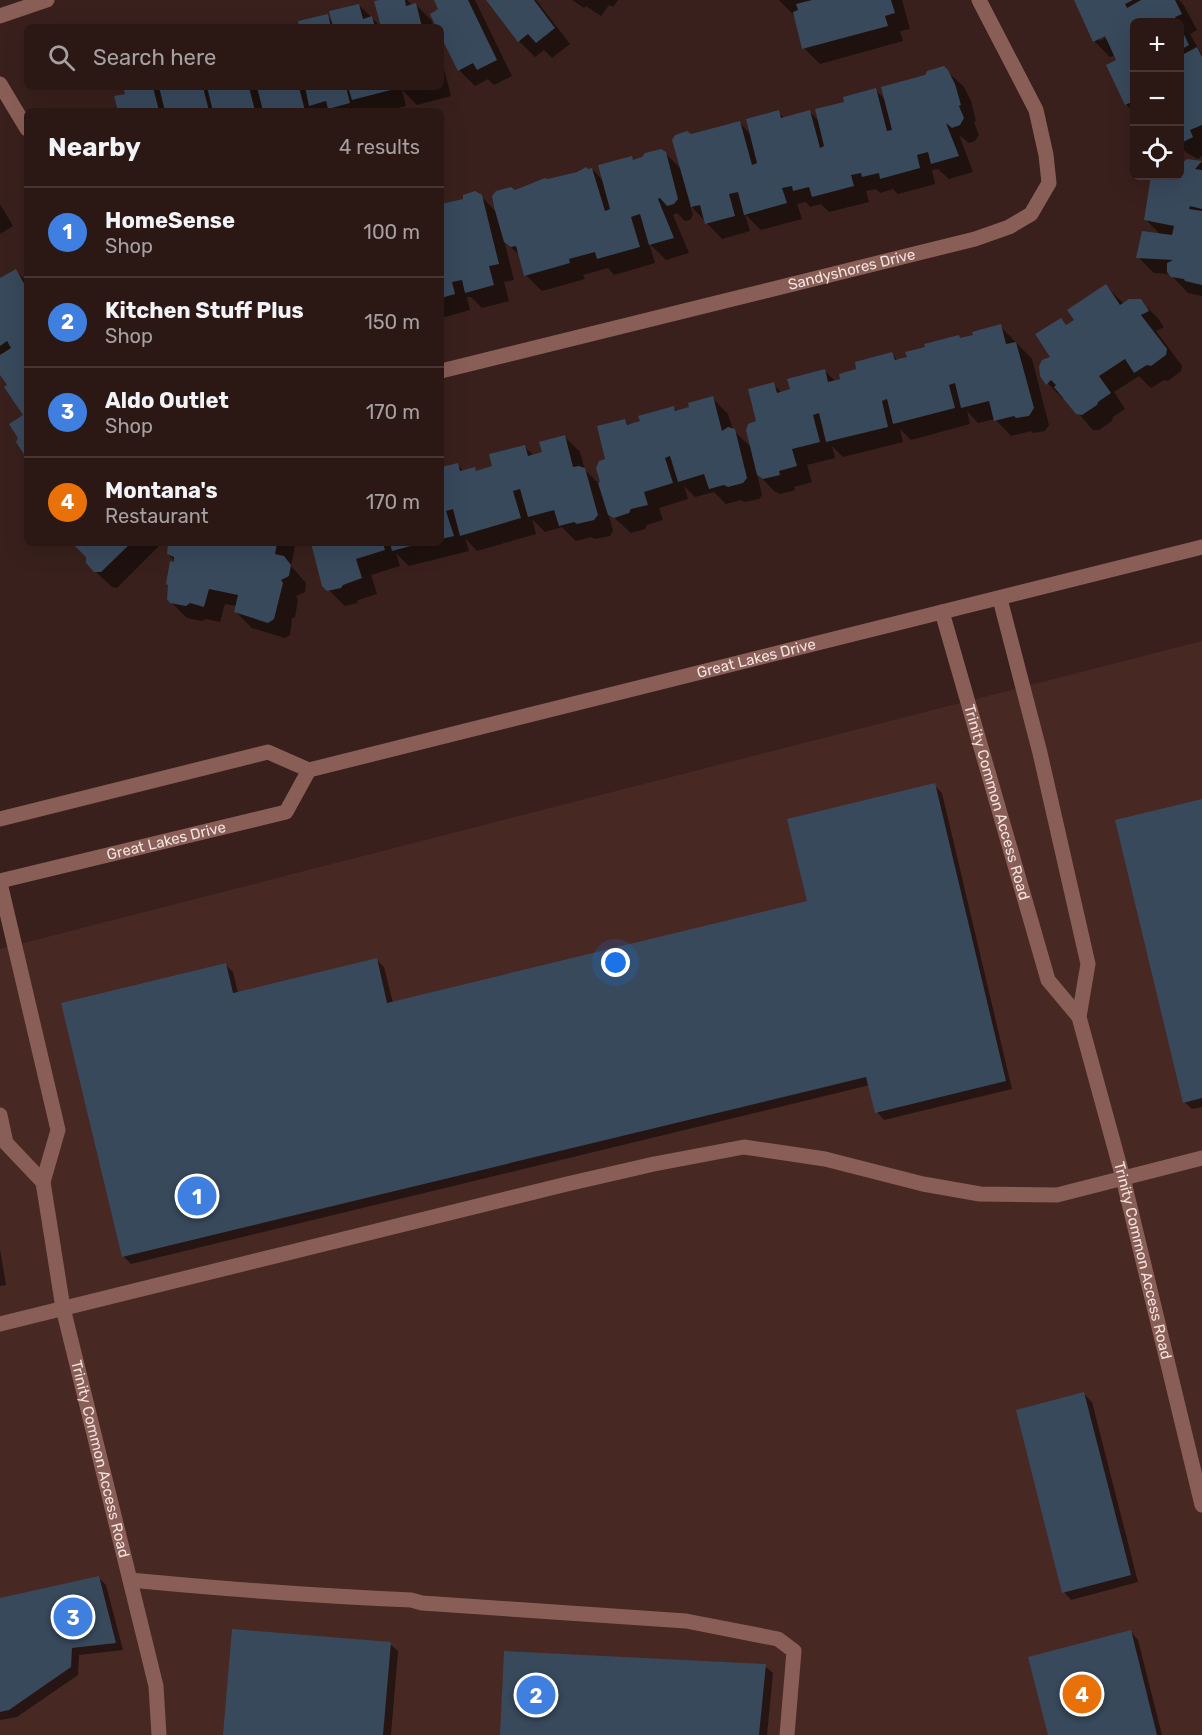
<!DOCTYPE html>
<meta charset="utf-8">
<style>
:root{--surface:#2b1815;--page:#372522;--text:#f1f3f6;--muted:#a6a0a0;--line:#473734;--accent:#86bbfb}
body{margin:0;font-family:Rubik,sans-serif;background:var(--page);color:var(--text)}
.controls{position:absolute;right:18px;top:18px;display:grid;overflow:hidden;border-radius:9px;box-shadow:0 6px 24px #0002}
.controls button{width:54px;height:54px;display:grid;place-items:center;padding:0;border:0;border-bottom:2px solid var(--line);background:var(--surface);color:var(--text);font:30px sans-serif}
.you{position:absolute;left:616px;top:963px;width:21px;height:21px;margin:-15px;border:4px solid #fff;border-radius:50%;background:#1a73e8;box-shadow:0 0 0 9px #1a73e833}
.badge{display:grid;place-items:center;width:39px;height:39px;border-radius:50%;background:var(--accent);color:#fff;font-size:20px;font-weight:700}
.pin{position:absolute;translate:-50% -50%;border:3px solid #fff;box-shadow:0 2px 6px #0006}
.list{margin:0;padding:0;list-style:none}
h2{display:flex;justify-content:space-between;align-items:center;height:78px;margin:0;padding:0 24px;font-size:26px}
h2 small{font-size:20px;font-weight:400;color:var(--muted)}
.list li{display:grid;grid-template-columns:39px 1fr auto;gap:18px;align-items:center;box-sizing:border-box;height:90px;padding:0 24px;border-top:2px solid var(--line)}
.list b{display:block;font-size:22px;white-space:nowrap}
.list p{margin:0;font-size:20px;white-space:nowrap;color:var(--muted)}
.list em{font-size:20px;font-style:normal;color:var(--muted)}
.icon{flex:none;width:33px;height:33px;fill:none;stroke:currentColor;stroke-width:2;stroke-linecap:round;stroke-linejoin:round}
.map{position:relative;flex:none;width:1202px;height:1735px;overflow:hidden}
.search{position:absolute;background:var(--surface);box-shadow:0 6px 24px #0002;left:24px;top:24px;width:420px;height:66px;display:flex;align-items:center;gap:15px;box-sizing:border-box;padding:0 21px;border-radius:9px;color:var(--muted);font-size:22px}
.panel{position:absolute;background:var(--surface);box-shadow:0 6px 24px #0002;left:24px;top:108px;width:420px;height:438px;border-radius:9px}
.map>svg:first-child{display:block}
.built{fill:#482823}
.shadow{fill:#0007;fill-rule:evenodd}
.building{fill:#38495c}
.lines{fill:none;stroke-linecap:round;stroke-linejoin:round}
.service{stroke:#895e57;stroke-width:15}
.minor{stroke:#895e57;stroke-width:15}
.tertiary{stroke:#895e57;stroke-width:15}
.labels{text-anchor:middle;stroke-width:6;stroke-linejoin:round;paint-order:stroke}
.street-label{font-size:15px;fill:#f3e2df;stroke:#2e1613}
</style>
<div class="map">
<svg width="1202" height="1735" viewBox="0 0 1202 1735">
<rect width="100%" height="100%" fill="#39201c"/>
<polygon class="built" points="1202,641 1202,1735 0,1735 0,949"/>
<g class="shadow">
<polygon points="386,0 407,0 413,6 416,5 432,21 433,27 382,27"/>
<polygon points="435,0 475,0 512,76 494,85 488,79 475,86 459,70 441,34 441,27 438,27 440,10"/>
<polygon points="488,0 536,0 570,44 552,58 544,50 535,57 519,41"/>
<polygon points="572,0 618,0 613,7 609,5 601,16 586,6 584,8"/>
<polygon points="779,0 902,0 910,29 900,31 903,41 820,64 804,48 794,15"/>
<path d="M1075 0H1179L1183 4 1197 30 1190 34 1202 55V156L1198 159 1187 153 1180 146V22H1134V113L1126 104 1115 55 1110 57 1094 41ZM1111 32 1112 35 1099 41V37Z"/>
<polygon points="359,5 381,27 301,27 327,16 333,22"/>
<polygon points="441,58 451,96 417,105 402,90 406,106 385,111 365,111 362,108 363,111 120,111 126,95 124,87 441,87"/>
<polygon points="947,71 964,87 971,101 976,121 974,122 979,135 975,141 969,143 959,135 973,172 949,179 938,169 932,170 935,184 898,194 893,189 880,193 876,189 866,191 869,202 829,212 821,204 810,207 806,202 797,204 802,219 761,230 745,214 750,231 722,239 690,205 693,215 690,220 685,221 677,213 673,215 689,253 666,260 649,243 655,263 614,275 608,268 583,275 585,279 542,291 526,275 521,257 504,240 514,280 504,282 509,301 482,308 471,297 467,297 470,310 441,318 441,206 481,196 495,211 515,191 592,169 604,182 632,158 634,161 665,153 682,170 691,136 740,123 751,135 778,112 784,118 809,111 819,121 846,103 875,90 887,101"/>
<polygon points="1188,161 1202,162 1202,296 1188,293 1170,274 1154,273 1138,257 1161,235 1145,219 1153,176 1178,176 1180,167"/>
<polygon points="0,204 13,226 0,234"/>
<polygon points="15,270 27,282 27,456 25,415 0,372 0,280"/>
<polygon points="1106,286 1124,304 1140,301 1157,317 1164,327 1156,331 1182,366 1181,371 1168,381 1164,380 1151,388 1139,376 1114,392 1125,409 1113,417 1112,421 1099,430 1093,430 1065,398 1063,399 1041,376 1052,358 1061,320 1067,326 1076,320"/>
<polygon points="1000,326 1032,359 1049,425 1045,431 1033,433 1031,431 1011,436 995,419 978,423 967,411 970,424 911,440 900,429 903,442 843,457 832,446 835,458 807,465 812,482 794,487 795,490 780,494 774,491 757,473 762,495 759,499 745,502 741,500 726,504 714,492 695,497 684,486 688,499 659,508 663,520 647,525 645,529 631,533 608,512 613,531 610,536 594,539 591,537 576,541 562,527 545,532 532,519 536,534 477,551 465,538 469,551 409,566 396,553 400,566 371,575 377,594 358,600 357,603 345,606 324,585 313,543 441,543 441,469 457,464 464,472 475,469 477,472 494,467 524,446 534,456 544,453 564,436 580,452 585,470 599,484 602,482 607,460 625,421 630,426 673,407 678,412 712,398 728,414 733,430 752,448 758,422 773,384 782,393 792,391 824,370 835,381 892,354 898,361 958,336 962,340"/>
<polygon points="75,543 159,543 160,545 117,588 112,587 95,571 87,557"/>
<polygon points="170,543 291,543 295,546 291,566 306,583 305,592 296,596 298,600 295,617 292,618 290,635 285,638 252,628 236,612 237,606 225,604 220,622 206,619 202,621 187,618 171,602 175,561 168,554"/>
<polygon points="934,785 942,793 1012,1089 884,1120 877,1112 870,1085 131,1264 123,1256 226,965 233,972 238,993 377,960 384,967 393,1003 809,902"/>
<polygon points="1202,800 1202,1107 1192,1109 1184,1102"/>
<polygon points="0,1249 6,1285 0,1286"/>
<polygon points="1084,1394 1092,1402 1138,1582 1071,1600 1064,1592"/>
<polygon points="98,1577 106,1585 123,1650 79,1655 78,1675 17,1717 0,1720 0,1600"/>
<polygon points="1131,1632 1138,1640 1162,1735 1049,1735"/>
<polygon points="390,1644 398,1651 391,1735 224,1735"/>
<polygon points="765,1666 773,1673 767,1735 502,1735"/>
</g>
<g class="building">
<polygon points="380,0 405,0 406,6 416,3 422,27 381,27 374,1"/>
<polygon points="434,0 468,0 497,60 477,70 473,63 458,71 441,37 441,27 436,27 430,14 438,9"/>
<polygon points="486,0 534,0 555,28 536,43 528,34 518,42"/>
<polygon points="812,0 891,0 895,13 885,16 888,26 802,49 793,12 798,10 796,4"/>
<polygon points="1074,0 1133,0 1125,4 1127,8 1141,0 1175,0 1182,14 1175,17 1178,22 1134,22 1134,101 1125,105 1106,65 1116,60 1105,36 1093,42"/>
<polygon points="359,4 363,19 372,16 375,27 333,27 329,11"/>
<polygon points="328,14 331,27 299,27 298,21"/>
<polygon points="1180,26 1189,45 1180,50"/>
<polygon points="1197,47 1202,57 1202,125 1190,130 1193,137 1181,143 1180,143 1180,56"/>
<polygon points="944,66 948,70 955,84 961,105 959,106 964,118 960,125 952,128 946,123 959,156 931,164 928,152 917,155 920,168 880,179 879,173 862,177 861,173 851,175 854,186 812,197 809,187 793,191 792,186 782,188 787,203 744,215 738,192 729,194 735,216 705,224 700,205 691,207 672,140 675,135 687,131 691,134 740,121 752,165 757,163 746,119 779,110 781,118 810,110 820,148 824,146 815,109 844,102 843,97 876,88 887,131 892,130 881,87 925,75 927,71"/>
<polygon points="123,87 153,87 159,111 118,111 114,96 125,94"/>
<polygon points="159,87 203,87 209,111 165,111"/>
<polygon points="207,87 249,87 255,111 213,111"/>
<polygon points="257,87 299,87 305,111 263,111"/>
<polygon points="305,87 346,87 350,103 328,109 326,101 309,106"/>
<polygon points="348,87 390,87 391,90 352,100"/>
<polygon points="661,149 666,152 678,199 674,204 667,206 660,198 658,199 674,238 649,245 640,214 631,217 640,247 597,259 595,252 569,259 570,263 524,276 516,246 511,247 504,242 494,207 492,196 496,191 511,187 515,190 545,178 548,179 577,172 586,167 588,169 592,168 605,211 610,209 598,165 632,156 633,160 642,157 645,153"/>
<polygon points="1187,159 1202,161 1195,169 1202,170 1202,209 1190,206 1189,209 1202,211 1202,285 1185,281 1184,279 1171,277 1167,272 1167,263 1173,260 1136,258 1142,231 1172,235 1174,226 1144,220 1151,176 1180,176 1180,165"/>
<polygon points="475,191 482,195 499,264 489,266 494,285 465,293 462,280 452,282 455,294 441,298 441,204 463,199 463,195"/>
<polygon points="16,269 27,289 27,456 25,456 16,442 18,438 9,424 23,415 4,387 7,385 0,375 0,355 11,348 7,341 0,346 0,278"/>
<polygon points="1106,284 1120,305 1129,299 1141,299 1149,311 1141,315 1167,349 1166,355 1151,366 1147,365 1134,373 1125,359 1099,376 1111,393 1098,402 1097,405 1082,415 1076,414 1054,387 1056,385 1051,380 1046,385 1040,376 1039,366 1042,360 1050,357 1035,334 1061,318 1066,325 1074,320 1067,310"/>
<polygon points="1001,324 1006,344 1016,342 1034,408 1029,416 1016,418 1014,416 994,421 989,401 961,408 955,383 949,385 955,408 893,424 887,399 882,401 888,427 826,442 819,413 813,415 820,442 792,449 797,466 779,471 780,475 763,479 757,475 746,430 748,424 756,421 748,389 774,382 777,393 790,389 787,379 825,369 828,382 840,379 839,374 856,369 855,362 892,352 895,360 907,357 905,352 925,347 924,344 959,335 960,338 973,335 972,332"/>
<polygon points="713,396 722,431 728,427 735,429 747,478 743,483 728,487 724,485 709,489 704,474 678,482 670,456 665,458 673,483 644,492 648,505 631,509 629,513 614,518 608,515 598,483 600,482 596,468 599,461 605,459 597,426 625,419 627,425 640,421 638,416 674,406 675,411 689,407 688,403"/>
<polygon points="565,435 573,467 579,466 585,468 598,515 594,520 577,524 574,522 559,526 554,510 528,517 520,489 513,491 521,518 460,536 453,509 446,511 454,536 441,539 441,467 458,463 460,471 475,467 476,471 492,466 489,454 525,445 528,456 542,452 539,442"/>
<polygon points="72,543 131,543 101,572 94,572 86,563 86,557"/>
<polygon points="168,543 277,543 275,554 284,556 291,565 289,576 281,580 283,583 274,619 268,623 234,612 238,595 209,589 204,607 190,603 186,606 170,603 167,599 168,585 166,584 170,561 174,562 174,557 167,554"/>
<polygon points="311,543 383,543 385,550 356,559 362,578 343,585 341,588 327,591 322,586"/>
<polygon points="390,543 417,543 418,544 392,551"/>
<polygon points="935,783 1006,1081 875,1113 866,1077 122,1257 61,1003 226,963 233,993 377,958 387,1003 807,901 787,819"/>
<polygon points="1202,799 1202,1098 1183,1103 1115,820"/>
<polygon points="1084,1392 1131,1575 1062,1593 1016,1410"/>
<polygon points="99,1576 116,1643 72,1648 71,1667 9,1710 0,1712 0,1598"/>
<polygon points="232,1629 391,1642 383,1735 223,1735"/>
<polygon points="1131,1630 1157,1735 1048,1735 1028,1657"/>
<polygon points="504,1651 766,1664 759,1735 500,1735"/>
</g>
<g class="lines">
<g class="service">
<path id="s1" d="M1000 599 1040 753 1088 964 1079 1017 1123 1178 1202 1505"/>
<path id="s2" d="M942 612 1048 980 1079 1017"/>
<path id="s3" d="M0 883 58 1130 43 1182 63 1308 156 1686 159 1735"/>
<polyline points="0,1115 6,1143 43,1182"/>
<polyline points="0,1324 567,1184 654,1164 744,1147 825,1159 923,1184 980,1194 1057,1195 1202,1158"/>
<path d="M130 1580C224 1589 317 1596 411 1600L422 1603 686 1621 778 1639 794 1651 787 1735"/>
</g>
<g class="minor">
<polyline points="0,16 47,0"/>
<polyline points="0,84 27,129"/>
<path id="s4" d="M441 371 975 239 1009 227 1031 214 1049 183 1046 155 1036 110 979 0"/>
</g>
<g class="tertiary">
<path id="s5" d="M0 819 268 752 309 770 1202 547"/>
<path id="s6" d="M0 881 286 812 309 770"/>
</g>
</g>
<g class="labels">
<g class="street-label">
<text dy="5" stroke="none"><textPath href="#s4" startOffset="423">Sandyshores Drive</textPath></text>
<text dy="5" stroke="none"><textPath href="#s5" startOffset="782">Great Lakes Drive</textPath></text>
<text dy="5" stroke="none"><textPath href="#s2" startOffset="198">Trinity Common Access Road</textPath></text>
<text dy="5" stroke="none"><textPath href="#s6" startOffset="171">Great Lakes Drive</textPath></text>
<text dy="5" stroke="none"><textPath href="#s1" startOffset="681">Trinity Common Access Road</textPath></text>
<text dy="5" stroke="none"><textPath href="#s3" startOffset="591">Trinity Common Access Road</textPath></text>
</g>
</g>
</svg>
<div class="controls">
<button>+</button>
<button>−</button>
<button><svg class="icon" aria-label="locate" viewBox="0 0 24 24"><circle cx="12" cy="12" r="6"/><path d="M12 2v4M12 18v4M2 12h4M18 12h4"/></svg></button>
</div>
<div class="you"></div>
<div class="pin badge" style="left:197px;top:1196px;background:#3f7fe0">1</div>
<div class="pin badge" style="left:536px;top:1695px;background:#3f7fe0">2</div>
<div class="pin badge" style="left:73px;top:1617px;background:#3f7fe0">3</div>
<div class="pin badge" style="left:1082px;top:1694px;background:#e8710a">4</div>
<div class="search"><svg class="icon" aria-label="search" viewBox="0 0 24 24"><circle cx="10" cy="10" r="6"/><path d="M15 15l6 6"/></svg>Search here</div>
<section class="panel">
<h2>Nearby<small>4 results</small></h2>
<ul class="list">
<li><span class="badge" style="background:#3f7fe0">1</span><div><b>HomeSense</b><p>Shop</p></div><em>100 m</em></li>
<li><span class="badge" style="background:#3f7fe0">2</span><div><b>Kitchen Stuff Plus</b><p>Shop</p></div><em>150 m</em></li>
<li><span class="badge" style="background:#3f7fe0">3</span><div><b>Aldo Outlet</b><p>Shop</p></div><em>170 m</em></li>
<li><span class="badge" style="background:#e8710a">4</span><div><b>Montana's</b><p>Restaurant</p></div><em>170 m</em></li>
</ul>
</section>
</div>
